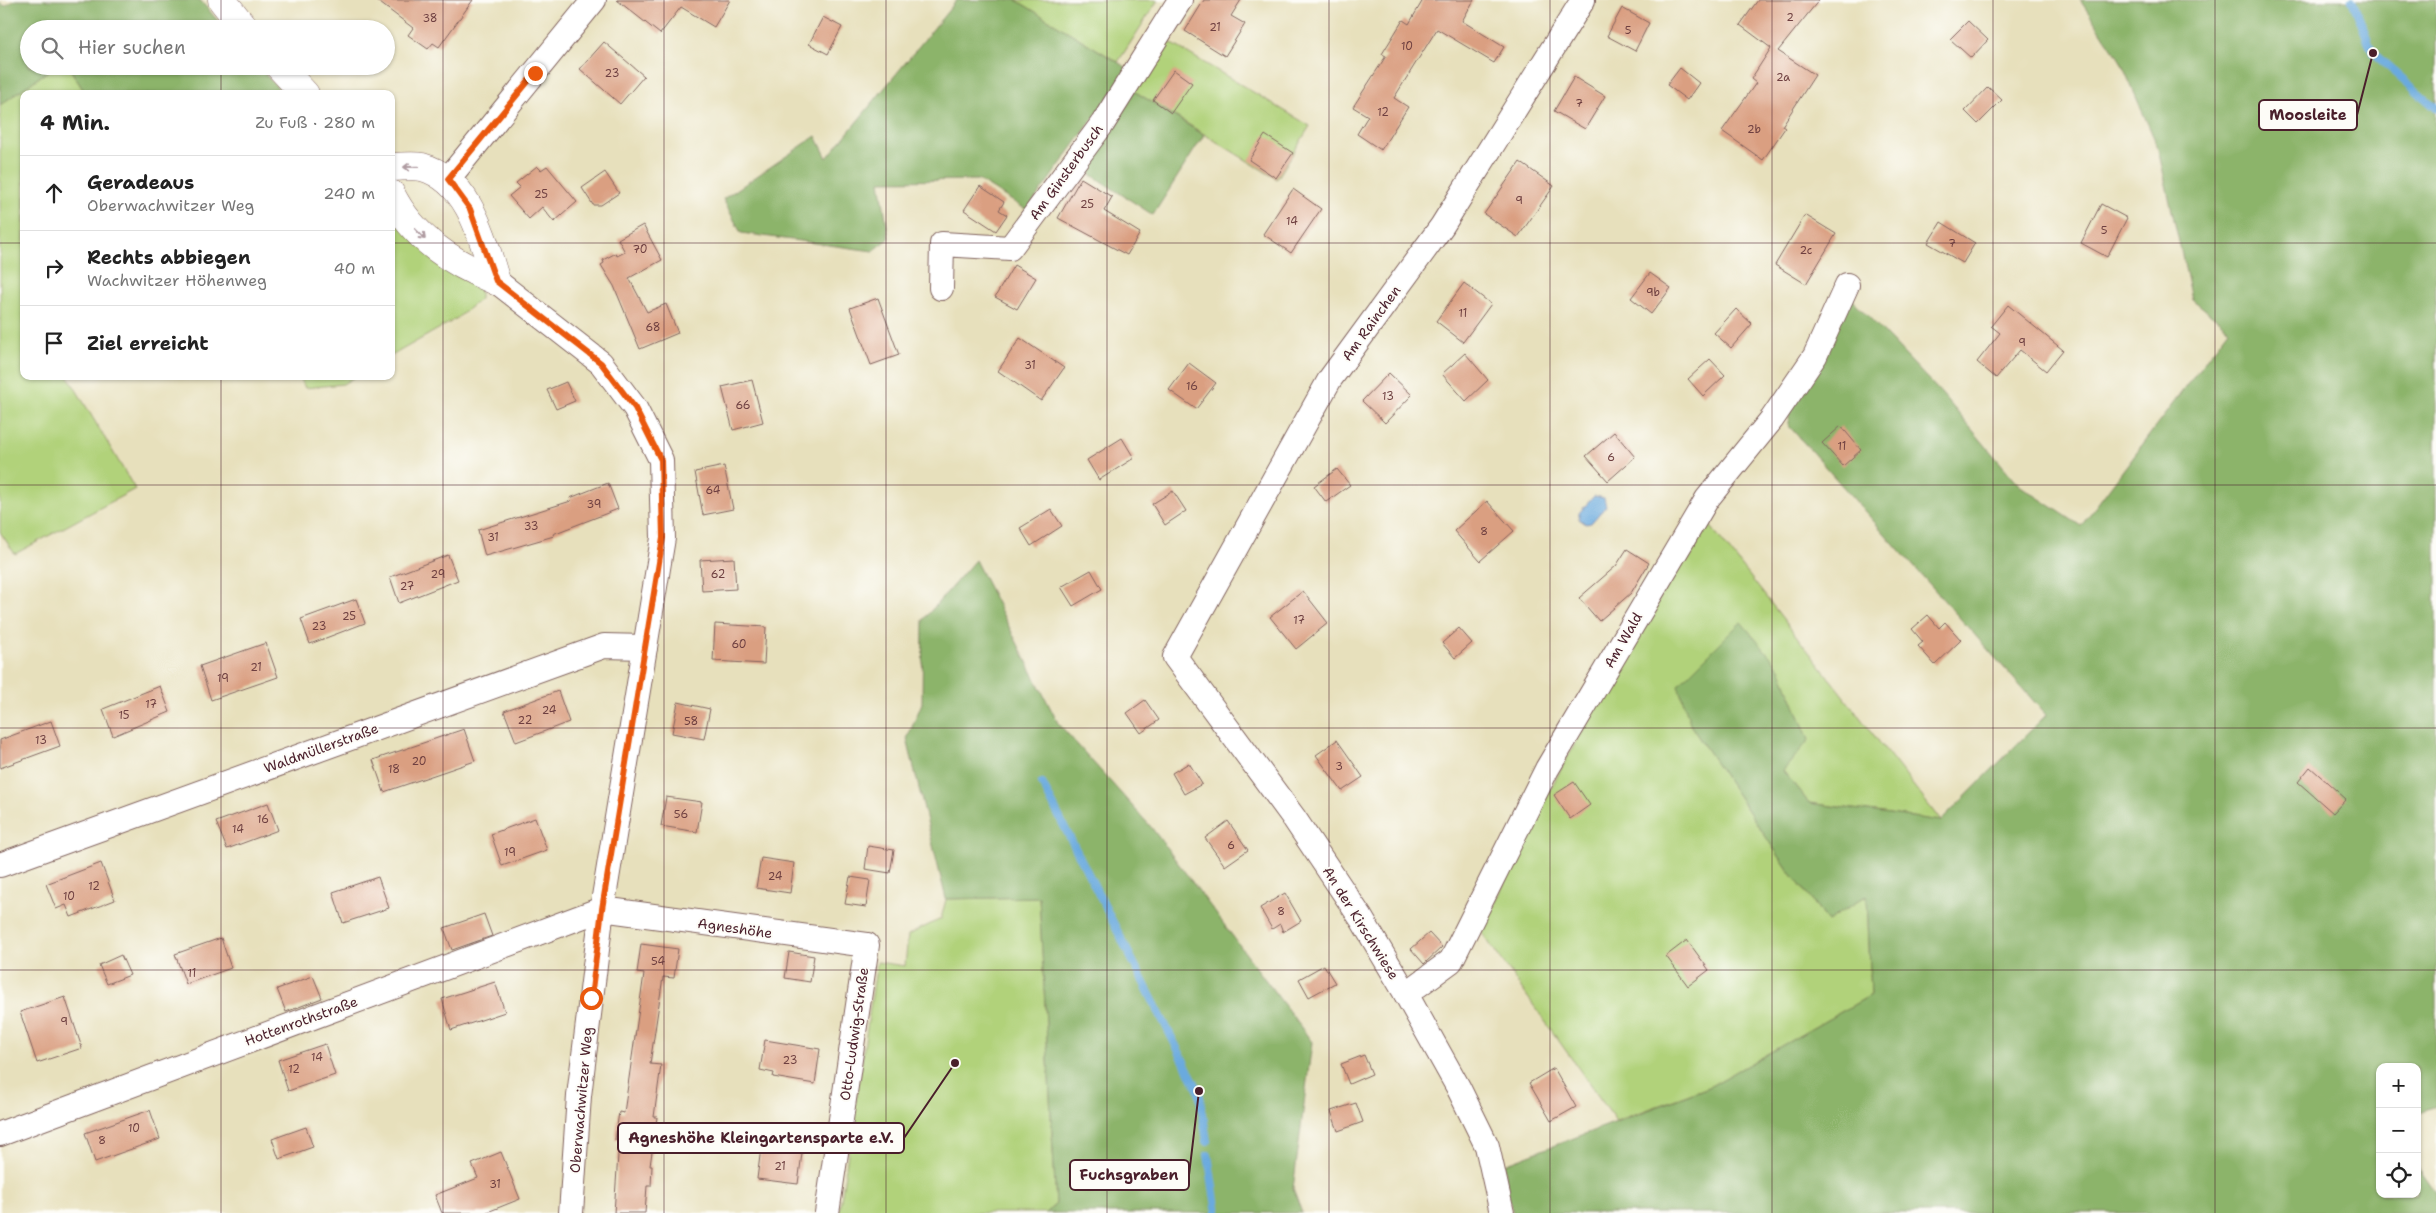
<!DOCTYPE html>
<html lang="de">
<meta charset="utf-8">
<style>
:root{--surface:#fff;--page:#f2f2f2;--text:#222;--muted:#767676;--line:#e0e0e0}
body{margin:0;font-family:"Shantell Sans",sans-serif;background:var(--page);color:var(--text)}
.controls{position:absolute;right:15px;bottom:15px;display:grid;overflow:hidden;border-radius:10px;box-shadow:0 1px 4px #0004}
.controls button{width:45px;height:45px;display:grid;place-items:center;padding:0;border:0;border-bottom:1px solid var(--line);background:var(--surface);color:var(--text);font:25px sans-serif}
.stop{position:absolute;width:15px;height:15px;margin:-11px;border:4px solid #ea580c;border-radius:50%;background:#fff}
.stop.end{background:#ea580c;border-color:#fff;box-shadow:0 1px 5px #0008}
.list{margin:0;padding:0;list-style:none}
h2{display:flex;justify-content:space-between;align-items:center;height:65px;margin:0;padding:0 20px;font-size:21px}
h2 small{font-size:16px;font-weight:400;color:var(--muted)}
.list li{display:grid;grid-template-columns:32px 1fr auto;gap:15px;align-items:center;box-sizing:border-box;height:75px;padding:0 20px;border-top:1px solid var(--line)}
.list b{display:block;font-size:19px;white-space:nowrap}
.list p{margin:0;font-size:16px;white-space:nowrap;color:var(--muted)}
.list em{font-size:16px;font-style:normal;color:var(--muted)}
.icon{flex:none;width:28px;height:28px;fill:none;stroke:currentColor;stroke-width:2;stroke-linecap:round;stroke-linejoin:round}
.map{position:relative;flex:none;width:2436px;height:1213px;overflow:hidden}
.search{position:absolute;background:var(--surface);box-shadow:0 1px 4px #0004;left:20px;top:20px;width:375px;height:55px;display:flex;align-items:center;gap:12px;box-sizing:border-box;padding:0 18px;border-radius:28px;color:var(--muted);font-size:19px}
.panel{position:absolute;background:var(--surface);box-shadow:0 1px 4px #0004;left:20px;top:90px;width:375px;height:290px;border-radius:10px}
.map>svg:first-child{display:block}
.green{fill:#b1d27a;stroke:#7e7852}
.forest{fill:#8cb46a;stroke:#6b6a4a}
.water{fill:#6baade;stroke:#5a6484}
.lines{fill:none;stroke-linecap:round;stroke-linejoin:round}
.stream{stroke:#6baade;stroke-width:8}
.building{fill:#da9f81}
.minor-casing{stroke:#81635e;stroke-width:26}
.tertiary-casing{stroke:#81635e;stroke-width:29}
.minor{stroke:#fff;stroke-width:24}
.tertiary{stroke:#fff;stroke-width:28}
.oneway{stroke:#ae9aa0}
.route{stroke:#ea580c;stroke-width:6}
.grid{fill:none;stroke:#4a1f2b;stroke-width:1;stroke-opacity:0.55}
.labels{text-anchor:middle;stroke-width:4;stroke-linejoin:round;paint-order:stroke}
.number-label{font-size:11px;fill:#6e3f40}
.street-label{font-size:14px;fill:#4a1f2b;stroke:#fdfcf7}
.leader{fill:none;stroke:#4a1f2b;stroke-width:2}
.callout-dot{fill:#4a1f2b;stroke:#fdfcf7;stroke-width:2}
.callout{fill:#fdfcf7;stroke:#4a1f2b;stroke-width:2}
.callout-label{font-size:15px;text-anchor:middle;font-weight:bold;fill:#4a1f2b}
</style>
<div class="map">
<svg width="2436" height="1213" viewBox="0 0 2436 1213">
<rect width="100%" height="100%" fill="#fdfcf7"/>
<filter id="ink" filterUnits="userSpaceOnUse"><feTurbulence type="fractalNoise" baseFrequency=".02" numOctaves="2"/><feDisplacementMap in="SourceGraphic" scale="10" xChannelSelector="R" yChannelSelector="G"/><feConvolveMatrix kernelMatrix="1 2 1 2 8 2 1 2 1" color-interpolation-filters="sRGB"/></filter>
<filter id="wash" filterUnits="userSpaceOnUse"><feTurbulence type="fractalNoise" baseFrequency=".0096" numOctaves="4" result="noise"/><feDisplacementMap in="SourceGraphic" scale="20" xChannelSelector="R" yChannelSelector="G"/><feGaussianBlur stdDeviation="1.12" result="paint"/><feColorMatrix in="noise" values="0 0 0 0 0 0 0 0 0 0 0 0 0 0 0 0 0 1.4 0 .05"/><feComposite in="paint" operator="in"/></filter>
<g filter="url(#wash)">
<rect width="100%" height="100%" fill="#e7e0bc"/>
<g class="green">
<polygon points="1016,0 1158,0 1118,62"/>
<polygon points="1166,40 1310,126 1277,179 1134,91"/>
<polygon points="55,66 68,66 86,94 24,94 24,376 68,376 135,489 15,554 0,532 0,105"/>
<polygon points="398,223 480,288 480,299 456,319 391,356 391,224"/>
<polygon points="299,376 356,376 343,384 305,388"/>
<polygon points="1705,519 1941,821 1809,803 1783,771 1691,726 1789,871 1828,921 1867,895 1871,995 1709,1087 1616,1121 1482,933 1524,839 1568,756"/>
<polygon points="1039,897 1056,1204 1046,1213 839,1213 877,962 905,966 908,935 941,919 946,899"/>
</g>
<g class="forest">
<polygon points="15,0 200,0 225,29 29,29 29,66 55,66 0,105 0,3 5,6"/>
<polygon points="957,0 1016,0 1129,69 1027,210 978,180 880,181 889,239 873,251 741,233 723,199 816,136 827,158"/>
<polygon points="2080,0 2436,0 2436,1106 2417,1113 2417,1067 2380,1067 2380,1194 2417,1194 2417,1165 2436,1192 2436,1213 1513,1213 1507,1192 1505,1164 1709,1087 1871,995 1867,895 1828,921 1789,871 1691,726 1678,685 1741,622 1780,668 1809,740 1783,771 1809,803 1941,821 2046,715 1789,426 1789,412 1850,297 1941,393 2019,485 2081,526 2229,329 2192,299 2157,145 2120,60"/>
<polygon points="68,66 257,66 284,94 86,94"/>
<polygon points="1134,91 1204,135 1153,215 1081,168"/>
<polygon points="975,560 1058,723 1151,827 1312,1042 1293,1189 1302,1213 1046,1213 1056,1204 1039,897 946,899 907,739 922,703 923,620"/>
</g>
<polygon class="water" points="1594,496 1604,498 1606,506 1591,523 1586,524 1579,519 1579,513"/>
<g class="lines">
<g class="stream">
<polyline points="2352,0 2373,53 2436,108"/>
<polyline points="1042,783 1199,1091 1207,1141"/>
<polyline points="1208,1155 1217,1213"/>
</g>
</g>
<g id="blocks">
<g class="building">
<polygon points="376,0 473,0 439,47 433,43 428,49 408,35 413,28"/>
<polygon points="617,0 730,0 714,27 681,7 660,34"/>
<polygon points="1204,0 1241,0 1231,16 1245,24 1225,56 1185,31"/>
<polygon points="1423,0 1474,0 1462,21 1504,47 1494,63 1437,29 1394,98 1408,107 1381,150 1357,134 1368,116 1353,107 1386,56 1382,54 1403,20 1409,24"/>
<polygon points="1758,0 1819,0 1778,51 1815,75 1782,126 1785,128 1763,160 1722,131 1756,83 1751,79 1771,48 1740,25"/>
<polygon points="1622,8 1649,23 1635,51 1607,36"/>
<polygon points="823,17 842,27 828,54 809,44"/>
<polygon points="1968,21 1988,40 1971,58 1950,39"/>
<polygon points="604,42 644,76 620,104 580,69"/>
<polygon points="1680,68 1699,83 1687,100 1667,85"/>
<polygon points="1174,70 1192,83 1171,113 1153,100"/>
<polygon points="1574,77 1605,96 1585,129 1554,111"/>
<polygon points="1988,87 2002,100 1978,124 1965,111"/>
<polygon points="1265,135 1293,153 1276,178 1249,160"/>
<polygon points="1520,162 1554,186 1518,237 1484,214"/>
<polygon points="537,166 541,170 547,166 577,202 554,222 542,207 529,219 509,196 520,187 516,183"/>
<polygon points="605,172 619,193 601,205 593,205 582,188"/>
<polygon points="1081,178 1112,197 1104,211 1140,233 1127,255 1058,218"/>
<polygon points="980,186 1004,202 999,210 1007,215 996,231 964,210"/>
<polygon points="1293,189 1321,209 1291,253 1263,234"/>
<polygon points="2101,204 2127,218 2107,257 2081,243"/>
<polygon points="1805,215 1836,234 1806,284 1775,265"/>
<polygon points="1941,222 1975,243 1963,263 1928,243"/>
<polygon points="643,225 662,260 629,278 647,312 666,304 678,333 640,349 614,286 601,265 604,263 603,260 616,253 617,256 625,252 618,239"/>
<polygon points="1014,265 1036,278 1017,309 995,297"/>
<polygon points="1650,273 1671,288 1651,314 1631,298"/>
<polygon points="1464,283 1491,304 1463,342 1436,321"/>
<polygon points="878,298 899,355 871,365 850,308"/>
<polygon points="2008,305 2063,350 2046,371 2020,350 1996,378 1977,362 2000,333 1991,326"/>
<polygon points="1736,309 1752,324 1731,348 1714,333"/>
<polygon points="1020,338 1064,368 1041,401 998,371"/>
<polygon points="1465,353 1488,380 1466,401 1442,374"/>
<polygon points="1710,359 1725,375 1703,396 1688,379"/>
<polygon points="1189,363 1216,383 1196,409 1169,390"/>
<polygon points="1389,373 1412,395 1385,423 1362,401"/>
<polygon points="752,380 763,422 733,430 722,387"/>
<polygon points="566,382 575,401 556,409 547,390"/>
<polygon points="1841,426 1861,450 1843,466 1822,443"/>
<polygon points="1614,432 1635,457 1608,481 1586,456"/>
<polygon points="1122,438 1134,458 1099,480 1087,460"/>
<polygon points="724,466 733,509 703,515 695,472"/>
<polygon points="1337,469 1350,485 1326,502 1314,486"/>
<polygon points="608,483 618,509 553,534 554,536 485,556 478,530 571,501 570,498"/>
<polygon points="1173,491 1186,511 1165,525 1152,504"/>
<polygon points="1487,501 1514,531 1480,561 1454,531"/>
<polygon points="1051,509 1062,526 1031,546 1020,528"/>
<polygon points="1627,549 1649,563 1631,593 1599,621 1579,598 1616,566"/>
<polygon points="448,555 458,580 399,603 390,577"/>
<polygon points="734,558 736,589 702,591 700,560"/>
<polygon points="1091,570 1102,589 1073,606 1061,587"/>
<polygon points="1303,591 1328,623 1296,649 1270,617"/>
<polygon points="356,599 365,623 310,644 301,619"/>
<polygon points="1928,615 1939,628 1945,622 1961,640 1935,665 1918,646 1923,642 1912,629"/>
<polygon points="715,624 766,627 764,664 713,661"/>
<polygon points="1459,628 1472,643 1455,658 1442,643"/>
<polygon points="266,643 278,677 211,700 200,666"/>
<polygon points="160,686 170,712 113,736 103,709"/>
<polygon points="558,691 569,722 516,742 504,711"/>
<polygon points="1145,700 1159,720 1141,733 1127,713"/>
<polygon points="678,702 710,709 704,739 672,733"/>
<polygon points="51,721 60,746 0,768 0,740"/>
<polygon points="464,729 475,761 384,792 373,760"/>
<polygon points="1337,740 1363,777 1342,791 1316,755"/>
<polygon points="1189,763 1202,784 1184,794 1172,773"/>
<polygon points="2310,767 2346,799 2333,813 2298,782"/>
<polygon points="1574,782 1590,805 1570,819 1554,795"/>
<polygon points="666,797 702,802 697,832 661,826"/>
<polygon points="268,803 278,830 227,849 216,822"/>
<polygon points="535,818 547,850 502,866 491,834"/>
<polygon points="1228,821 1248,850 1225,866 1205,838"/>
<polygon points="868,846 894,850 890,873 865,869"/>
<polygon points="761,858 794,863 790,893 756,888"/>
<polygon points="101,863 115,900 71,917 66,905 56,909 46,884"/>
<polygon points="378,877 389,908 343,923 333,892"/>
<polygon points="850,877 870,880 866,907 845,904"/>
<polygon points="1285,893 1301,921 1283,932 1280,924 1272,929 1260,908"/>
<polygon points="484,914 492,936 452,950 444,928"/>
<polygon points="1429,933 1442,947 1424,964 1411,949"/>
<polygon points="221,938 231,968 186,984 175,954"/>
<polygon points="1687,940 1709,970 1688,986 1666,956"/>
<polygon points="641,944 678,949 674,978 663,977 650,1064 661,1065 654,1117 657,1117 650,1166 652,1166 651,1186 647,1186 645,1213 614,1213 619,1140 615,1140 619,1112 624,1113 644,974 637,973"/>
<polygon points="789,952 814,956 810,982 785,978"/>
<polygon points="121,955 130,975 107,984 99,965"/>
<polygon points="1324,965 1335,983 1309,997 1299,979"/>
<polygon points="313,976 322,998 286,1012 277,989"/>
<polygon points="495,982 505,1012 451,1030 442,999"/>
<polygon points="65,997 82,1048 37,1063 20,1012"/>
<polygon points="765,1040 820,1049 815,1084 773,1077 774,1073 760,1070"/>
<polygon points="325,1044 335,1075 288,1091 278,1060"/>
<polygon points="1364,1055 1372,1074 1349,1084 1341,1064"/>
<polygon points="1554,1068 1576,1107 1551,1121 1529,1083"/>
<polygon points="1356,1103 1363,1122 1338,1131 1331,1111"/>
<polygon points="150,1110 160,1139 95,1162 85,1133"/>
<polygon points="306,1127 313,1147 279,1159 272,1139"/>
<polygon points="761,1148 802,1153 798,1184 757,1179"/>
<polygon points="501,1152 520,1199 485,1213 442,1213 435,1195 478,1178 472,1164"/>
</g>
</g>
</g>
<g filter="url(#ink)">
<use href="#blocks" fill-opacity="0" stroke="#81635e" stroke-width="1"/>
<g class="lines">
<defs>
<g id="minor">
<polyline points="448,179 594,0"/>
<polyline points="496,281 601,363 635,408 661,460 663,538 602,909 579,1096 571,1213"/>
<polyline points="941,288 942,244 1010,248 1103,123 1180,0"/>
<polyline points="0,865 604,646 645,647"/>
<polyline points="1406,994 1451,961 1547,769 1707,499 1772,419 1815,356 1847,285"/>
<polyline points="0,1134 602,909 867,945 827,1213"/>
<polyline points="1502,1213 1487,1146 1458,1087 1406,994 1361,918 1294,818 1175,657 1330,379 1442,226 1583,0"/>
</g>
<g id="tertiary">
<polyline points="222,0 245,29"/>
<polyline points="279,66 305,94"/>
<path d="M391 167C401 167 413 165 422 167 470 180 483 240 496 281"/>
<path d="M391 194C413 238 452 263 496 281"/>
</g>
</defs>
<use href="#minor" class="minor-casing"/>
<use href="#tertiary" class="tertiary-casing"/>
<use href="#minor" class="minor"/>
<use href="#tertiary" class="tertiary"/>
</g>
<defs><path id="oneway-shaft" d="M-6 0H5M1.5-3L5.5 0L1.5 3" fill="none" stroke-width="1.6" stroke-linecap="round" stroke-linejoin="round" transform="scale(1.25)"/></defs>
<g class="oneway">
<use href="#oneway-shaft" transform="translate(411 167) rotate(179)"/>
<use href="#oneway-shaft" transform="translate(420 234) rotate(46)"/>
</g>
</g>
<g class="lines" filter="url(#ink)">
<polyline class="route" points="535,73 448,179 470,209 496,281 601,363 635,408 661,460 663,538 602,909 591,998"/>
</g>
<path class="grid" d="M221 0V29M443 0V1213M664 0V1213M886 0V1213M1107 0V1213M1329 0V1213M1550 0V1213M1772 0V1213M1993 0V1213M2215 0V1213M221 66V94M0 243H24M391 243H2436M221 376V1213M0 485H2436M0 728H2436M0 970H2436"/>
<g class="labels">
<g class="number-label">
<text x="1790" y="21">2</text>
<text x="430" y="22">38</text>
<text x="1215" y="31">21</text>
<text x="1628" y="34">5</text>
<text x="1407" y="50">10</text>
<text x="612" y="77">23</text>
<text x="1783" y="81">2a</text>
<text x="1579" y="107">7</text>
<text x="1383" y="116">12</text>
<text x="1754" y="133">2b</text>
<text x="541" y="198">25</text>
<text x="1519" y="204">9</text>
<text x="1087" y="208">25</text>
<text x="1292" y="225">14</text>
<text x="2104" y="234">5</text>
<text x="1952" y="247">7</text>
<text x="640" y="253">70</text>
<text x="1806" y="254">2c</text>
<text x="1653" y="296">9b</text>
<text x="1463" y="317">11</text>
<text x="653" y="331">68</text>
<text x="2022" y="346">9</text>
<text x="1030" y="369">31</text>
<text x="1192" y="390">16</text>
<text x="1388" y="400">13</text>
<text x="743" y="409">66</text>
<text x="1842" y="450">11</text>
<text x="1611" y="461">6</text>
<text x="713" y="494">64</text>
<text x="594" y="508">39</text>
<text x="531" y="530">33</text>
<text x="1484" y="535">8</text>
<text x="493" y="541">31</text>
<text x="438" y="578">29</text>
<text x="718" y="578">62</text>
<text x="407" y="590">27</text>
<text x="349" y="620">25</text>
<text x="1299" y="624">17</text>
<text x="319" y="630">23</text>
<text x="739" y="648">60</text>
<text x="256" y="671">21</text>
<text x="223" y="682">19</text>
<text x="151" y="708">17</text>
<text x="549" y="714">24</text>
<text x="124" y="719">15</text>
<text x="525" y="724">22</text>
<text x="691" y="725">58</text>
<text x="41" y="744">13</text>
<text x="419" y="765">20</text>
<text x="1339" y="770">3</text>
<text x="394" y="773">18</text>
<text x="681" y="818">56</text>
<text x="263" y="823">16</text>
<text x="238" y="833">14</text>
<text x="1231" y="849">6</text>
<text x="510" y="856">19</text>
<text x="775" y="880">24</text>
<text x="94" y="890">12</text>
<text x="69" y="900">10</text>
<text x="1281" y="915">8</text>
<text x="658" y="965">54</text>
<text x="192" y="977">11</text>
<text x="64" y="1025">9</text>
<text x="317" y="1061">14</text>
<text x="790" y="1064">23</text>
<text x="294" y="1073">12</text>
<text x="134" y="1132">10</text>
<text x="102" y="1144">8</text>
<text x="780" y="1170">21</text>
<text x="495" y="1188">31</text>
</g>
<g class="street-label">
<text transform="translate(1066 172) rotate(-54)" y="5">Am Ginsterbusch</text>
<text transform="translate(1371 323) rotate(-54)" y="5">Am Rainchen</text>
<text transform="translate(1623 640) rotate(-60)" y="5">Am Wald</text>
<text transform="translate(321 748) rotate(-20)" y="5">Waldmüllerstraße</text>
<text transform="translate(1361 923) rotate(58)" y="5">An der Kirschwiese</text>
<text transform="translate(735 928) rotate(8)" y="5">Agneshöhe</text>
<text transform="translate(301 1021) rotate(-20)" y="5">Hottenrothstraße</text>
<text transform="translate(854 1034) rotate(-82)" y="5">Otto-Ludwig-Straße</text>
<text transform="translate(581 1100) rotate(-85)" y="5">Oberwachwitzer Weg</text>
</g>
</g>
<path class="leader" d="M2373 53L2357 115M955 1063L904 1138M1199 1091L1189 1175"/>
<g class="callout-dot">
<circle cx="2373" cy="53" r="5"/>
<circle cx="955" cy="1063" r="5"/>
<circle cx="1199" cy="1091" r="5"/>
</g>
<g class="callout">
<rect x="2259" y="100" width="98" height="30" rx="5"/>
<rect x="618" y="1123" width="286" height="30" rx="5"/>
<rect x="1070" y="1160" width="119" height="30" rx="5"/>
</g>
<g class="callout-label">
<text x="2308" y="120">Moosleite</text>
<text x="761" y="1143">Agneshöhe Kleingartensparte e.V.</text>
<text x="1129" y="1180">Fuchsgraben</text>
</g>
</svg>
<div class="controls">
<button>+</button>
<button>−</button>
<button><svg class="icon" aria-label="locate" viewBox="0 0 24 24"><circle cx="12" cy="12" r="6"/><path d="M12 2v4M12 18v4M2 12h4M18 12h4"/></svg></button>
</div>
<div class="stop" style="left:591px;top:998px"></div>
<div class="stop end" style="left:535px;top:73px"></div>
<div class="search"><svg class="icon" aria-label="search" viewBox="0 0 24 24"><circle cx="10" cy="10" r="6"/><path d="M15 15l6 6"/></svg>Hier suchen</div>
<section class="panel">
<h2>4 Min.<small>Zu Fuß · 280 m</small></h2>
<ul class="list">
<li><svg class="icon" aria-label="ahead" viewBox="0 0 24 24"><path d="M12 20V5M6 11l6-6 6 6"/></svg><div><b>Geradeaus</b><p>Oberwachwitzer Weg</p></div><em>240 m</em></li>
<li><svg class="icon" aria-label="right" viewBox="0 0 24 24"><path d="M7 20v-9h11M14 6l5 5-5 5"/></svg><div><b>Rechts abbiegen</b><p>Wachwitzer Höhenweg</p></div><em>40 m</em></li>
<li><svg class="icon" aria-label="arrive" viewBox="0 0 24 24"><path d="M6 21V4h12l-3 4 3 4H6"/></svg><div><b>Ziel erreicht</b></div></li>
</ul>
</section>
</div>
